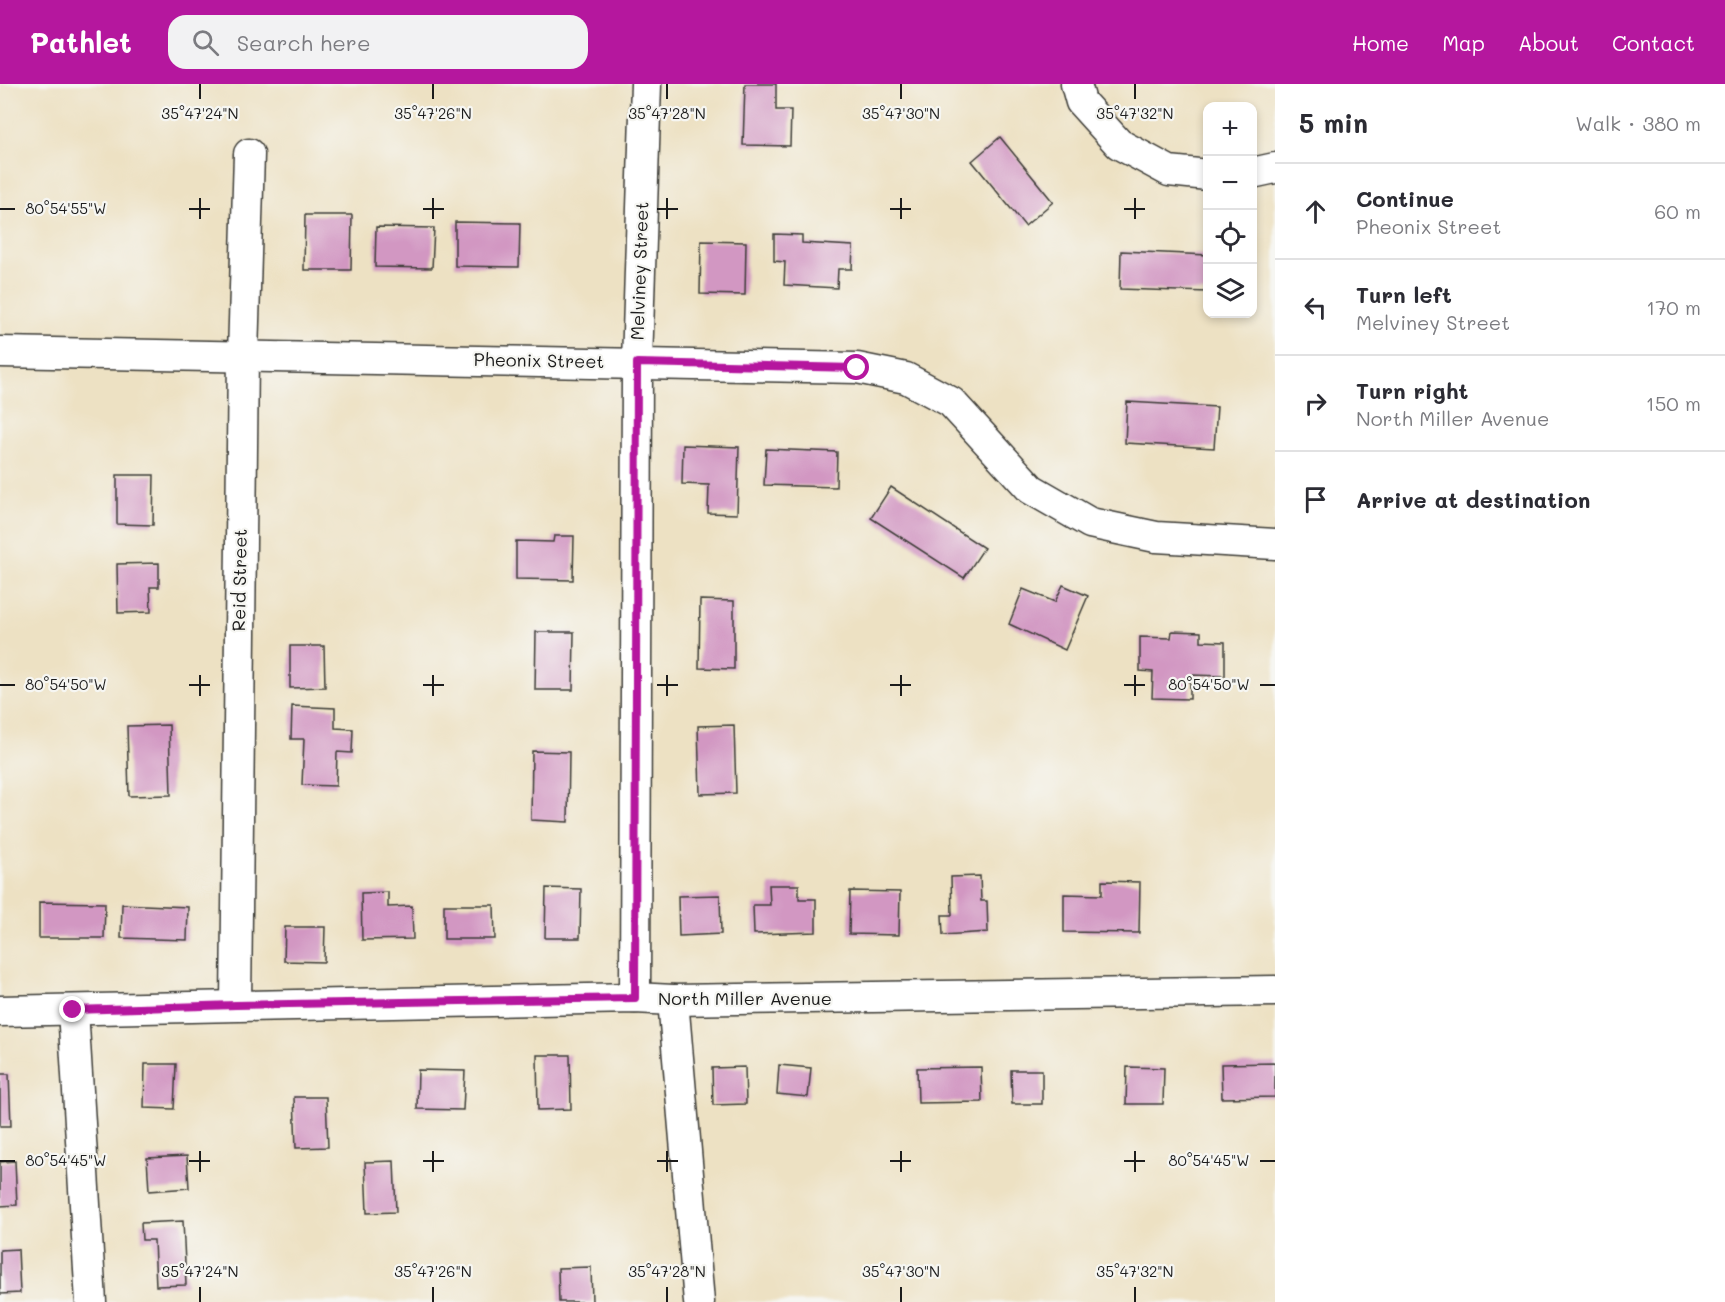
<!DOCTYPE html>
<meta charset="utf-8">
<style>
:root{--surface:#fff;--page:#f2f2f3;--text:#2b2b33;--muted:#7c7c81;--line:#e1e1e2;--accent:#b5179e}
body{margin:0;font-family:Mali,sans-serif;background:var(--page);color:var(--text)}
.controls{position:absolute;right:18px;top:18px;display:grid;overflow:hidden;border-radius:12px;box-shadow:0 3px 9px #0003}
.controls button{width:54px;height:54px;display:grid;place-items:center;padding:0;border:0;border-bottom:2px solid var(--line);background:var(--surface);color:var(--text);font:30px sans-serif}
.stop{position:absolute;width:18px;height:18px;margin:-14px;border:4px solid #b5179e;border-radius:50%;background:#fff}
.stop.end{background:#b5179e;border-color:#fff;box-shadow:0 2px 6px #0008}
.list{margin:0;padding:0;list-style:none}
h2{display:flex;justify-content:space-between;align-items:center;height:78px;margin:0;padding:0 24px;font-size:26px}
h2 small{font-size:20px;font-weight:400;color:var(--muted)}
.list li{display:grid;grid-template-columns:39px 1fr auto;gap:18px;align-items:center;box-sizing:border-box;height:96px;padding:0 24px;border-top:2px solid var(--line)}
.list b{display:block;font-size:22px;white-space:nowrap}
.list p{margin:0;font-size:20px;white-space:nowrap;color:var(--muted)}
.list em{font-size:20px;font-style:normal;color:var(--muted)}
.icon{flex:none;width:33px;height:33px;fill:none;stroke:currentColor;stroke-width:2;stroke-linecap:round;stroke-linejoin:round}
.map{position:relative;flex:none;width:1275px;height:1218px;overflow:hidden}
header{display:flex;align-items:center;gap:36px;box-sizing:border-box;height:84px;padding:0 30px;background:var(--accent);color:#fff}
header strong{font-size:28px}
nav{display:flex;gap:33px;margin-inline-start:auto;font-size:21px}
.search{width:420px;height:54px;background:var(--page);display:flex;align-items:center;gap:15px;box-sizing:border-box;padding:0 21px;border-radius:18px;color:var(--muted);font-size:22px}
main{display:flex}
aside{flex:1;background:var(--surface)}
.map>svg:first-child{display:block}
.building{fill:#d297c2}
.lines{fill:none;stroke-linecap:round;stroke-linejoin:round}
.street-casing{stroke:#3b3a35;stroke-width:33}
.street{stroke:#fff;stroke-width:30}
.route{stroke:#b5179e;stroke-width:8}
.ticks{fill:none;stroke:#1c1c1c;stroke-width:2}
.labels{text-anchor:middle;stroke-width:4.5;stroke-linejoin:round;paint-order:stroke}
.street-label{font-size:18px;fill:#1c1c1c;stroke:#f6f6f2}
.ticks-label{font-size:15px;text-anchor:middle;fill:#1c1c1c;stroke:#f6f6f2;stroke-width:4.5;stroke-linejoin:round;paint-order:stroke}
</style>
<header>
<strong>Pathlet</strong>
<div class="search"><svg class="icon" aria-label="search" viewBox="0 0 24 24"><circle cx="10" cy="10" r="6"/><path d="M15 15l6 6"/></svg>Search here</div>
<nav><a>Home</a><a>Map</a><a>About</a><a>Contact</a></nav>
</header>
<main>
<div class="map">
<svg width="1275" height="1218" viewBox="0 0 1275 1218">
<rect width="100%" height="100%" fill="#f6f6f2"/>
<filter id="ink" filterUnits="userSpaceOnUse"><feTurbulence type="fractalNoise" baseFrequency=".0167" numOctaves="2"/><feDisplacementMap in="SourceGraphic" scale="12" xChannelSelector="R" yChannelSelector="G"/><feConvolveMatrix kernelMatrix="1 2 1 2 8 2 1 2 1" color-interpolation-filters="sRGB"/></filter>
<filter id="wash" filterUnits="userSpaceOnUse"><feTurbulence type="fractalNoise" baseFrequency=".008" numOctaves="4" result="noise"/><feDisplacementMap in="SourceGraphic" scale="24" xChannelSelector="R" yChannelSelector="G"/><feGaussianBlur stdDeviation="1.35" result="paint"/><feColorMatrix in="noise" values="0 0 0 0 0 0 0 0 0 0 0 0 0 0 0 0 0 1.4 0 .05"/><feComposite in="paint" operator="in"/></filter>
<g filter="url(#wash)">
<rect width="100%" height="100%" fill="#ede1c3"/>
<g id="blocks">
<g class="building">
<polygon points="745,0 776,0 776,26 791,26 790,62 743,61"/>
<polygon points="1000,53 1053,118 1025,142 972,77"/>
<polygon points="305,131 352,131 351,186 304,186"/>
<polygon points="455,138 520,139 519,183 455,182"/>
<polygon points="376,143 434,144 432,184 375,183"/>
<polygon points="774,150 802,151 802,159 853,162 852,185 838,185 837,204 784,201 785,178 774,177"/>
<polygon points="701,157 746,158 745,211 700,210"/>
<polygon points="1121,167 1208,171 1208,208 1120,205"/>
<polygon points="1127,318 1217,323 1214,364 1125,359"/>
<polygon points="683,361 739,363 737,430 708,429 709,401 682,400"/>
<polygon points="766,365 837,368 836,403 764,401"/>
<polygon points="117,391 154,391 153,441 117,440"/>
<polygon points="891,403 984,464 964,494 871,434"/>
<polygon points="554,452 574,452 573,496 516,495 516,457 553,458"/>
<polygon points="159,479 159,503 150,503 151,528 118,529 117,480"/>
<polygon points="1063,501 1088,512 1065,566 1009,540 1023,505 1055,518"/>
<polygon points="700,516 734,517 734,585 699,584"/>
<polygon points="1172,547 1201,548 1201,557 1225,558 1225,592 1190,591 1190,615 1152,614 1153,588 1140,587 1140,553 1171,554"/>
<polygon points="536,548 574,548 573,606 535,606"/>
<polygon points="290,562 324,562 325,603 290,604"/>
<polygon points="292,622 335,624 335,644 353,645 352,669 337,668 336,702 302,701 304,655 291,655"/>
<polygon points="169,641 171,711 129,712 127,642"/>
<polygon points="734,641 736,709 700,710 698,642"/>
<polygon points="532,667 569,668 568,738 531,736"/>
<polygon points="980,792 981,817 987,817 988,848 943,851 942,831 952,831 951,793"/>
<polygon points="1102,797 1140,798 1139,849 1064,848 1064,810 1102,811"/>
<polygon points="769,801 799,801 799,815 816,815 816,848 754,850 753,821 770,821"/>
<polygon points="546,804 581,805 580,854 545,854"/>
<polygon points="850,807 900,808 899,851 849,850"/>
<polygon points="388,808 388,823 412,822 413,855 362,856 361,809"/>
<polygon points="720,811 721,850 679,852 678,812"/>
<polygon points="39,818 105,819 104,854 39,854"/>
<polygon points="122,820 188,823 187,856 121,854"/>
<polygon points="444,821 494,821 495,855 444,855"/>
<polygon points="285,843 325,843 324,878 284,877"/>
<polygon points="537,971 570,971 571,1025 538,1026"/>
<polygon points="1275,979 1275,1013 1222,1014 1221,980"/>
<polygon points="145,980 176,980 174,1025 144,1024"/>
<polygon points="779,981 811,984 808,1013 777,1010"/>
<polygon points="745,983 746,1020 713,1021 712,984"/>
<polygon points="981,983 982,1018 918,1019 917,984"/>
<polygon points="1127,983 1164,984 1163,1020 1126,1020"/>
<polygon points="418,986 465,987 463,1026 417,1025"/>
<polygon points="1011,986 1042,986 1042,1020 1012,1020"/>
<polygon points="0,990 9,990 11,1042 0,1042"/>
<polygon points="294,1013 326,1013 328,1063 296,1064"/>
<polygon points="187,1072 189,1104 149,1107 147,1074"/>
<polygon points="15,1077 17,1121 0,1122 0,1078"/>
<polygon points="394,1077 396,1128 367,1129 365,1078"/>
<polygon points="183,1137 186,1201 156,1202 154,1156 142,1156 141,1139"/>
<polygon points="18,1165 20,1209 0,1210 0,1166"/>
<polygon points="591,1183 592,1218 559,1218 558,1184"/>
</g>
</g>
</g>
<g filter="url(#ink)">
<use href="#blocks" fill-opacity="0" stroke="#3b3a35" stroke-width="1.5"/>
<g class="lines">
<defs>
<g id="street">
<polyline points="1076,0 1081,18 1119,60 1169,87 1208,91"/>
<polyline points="1252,89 1275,84"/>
<polyline points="0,268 857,284 906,294 951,318 1031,405 1090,439 1156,453 1275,460"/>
<polyline points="635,914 637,279 646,0"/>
<polyline points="673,916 699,1218"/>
<polyline points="236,921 243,271 249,70"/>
<polyline points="73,926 91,1218"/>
<polyline points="0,927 635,914 673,916 1275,907"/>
</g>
</defs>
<use href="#street" class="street-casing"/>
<use href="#street" class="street"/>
</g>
</g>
<g class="lines" filter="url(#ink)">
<polyline class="route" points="73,926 236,921 635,914 637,279 857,284"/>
</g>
<path class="ticks" d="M200 0V15M433 0V15M667 0V15M901 0V15M1135 0V15M200 114V135M433 114V135M667 114V135M901 114V135M1135 114V135M0 125H15M189 125H210M423 125H444M657 125H678M890 125H911M1124 125H1145M200 591V612M433 591V612M667 591V612M901 591V612M1135 591V612M0 601H15M189 601H210M423 601H444M657 601H678M890 601H911M1124 601H1145M1260 601H1275M200 1067V1088M433 1067V1088M667 1067V1088M901 1067V1088M1135 1067V1088M0 1077H15M189 1077H210M423 1077H444M657 1077H678M890 1077H911M1124 1077H1145M1260 1077H1275M200 1203V1218M433 1203V1218M667 1203V1218M901 1203V1218M1135 1203V1218"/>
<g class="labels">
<g class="street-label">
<text transform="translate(640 187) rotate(-88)" y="6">Melviney Street</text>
<text transform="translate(539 277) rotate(1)" y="6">Pheonix Street</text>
<text transform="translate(240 496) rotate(-89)" y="6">Reid Street</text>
<text x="745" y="921">North Miller Avenue</text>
</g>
</g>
<g class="ticks-label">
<text x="200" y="35">35°47'24"N</text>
<text x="433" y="35">35°47'26"N</text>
<text x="667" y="35">35°47'28"N</text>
<text x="901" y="35">35°47'30"N</text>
<text x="1135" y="35">35°47'32"N</text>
<text x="66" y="130">80°54'55"W</text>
<text x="1209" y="606">80°54'50"W</text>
<text x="66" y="606">80°54'50"W</text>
<text x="1209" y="1082">80°54'45"W</text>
<text x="66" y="1082">80°54'45"W</text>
<text x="200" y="1193">35°47'24"N</text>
<text x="433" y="1193">35°47'26"N</text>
<text x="667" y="1193">35°47'28"N</text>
<text x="901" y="1193">35°47'30"N</text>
<text x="1135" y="1193">35°47'32"N</text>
</g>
</svg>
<div class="controls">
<button>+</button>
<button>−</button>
<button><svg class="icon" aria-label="locate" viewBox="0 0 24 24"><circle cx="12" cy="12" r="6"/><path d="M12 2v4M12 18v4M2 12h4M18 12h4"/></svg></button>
<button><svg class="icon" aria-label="layers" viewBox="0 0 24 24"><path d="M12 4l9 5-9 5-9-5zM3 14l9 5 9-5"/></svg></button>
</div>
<div class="stop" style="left:857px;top:284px"></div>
<div class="stop end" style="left:73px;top:926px"></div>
</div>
<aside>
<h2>5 min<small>Walk · 380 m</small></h2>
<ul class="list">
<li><svg class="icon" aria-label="ahead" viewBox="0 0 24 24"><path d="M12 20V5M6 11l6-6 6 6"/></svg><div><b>Continue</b><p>Pheonix Street</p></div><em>60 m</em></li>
<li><svg class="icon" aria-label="left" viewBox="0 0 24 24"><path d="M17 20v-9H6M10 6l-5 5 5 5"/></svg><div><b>Turn left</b><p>Melviney Street</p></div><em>170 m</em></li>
<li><svg class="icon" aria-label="right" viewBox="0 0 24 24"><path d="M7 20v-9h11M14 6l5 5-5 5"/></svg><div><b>Turn right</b><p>North Miller Avenue</p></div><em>150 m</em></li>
<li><svg class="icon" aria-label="arrive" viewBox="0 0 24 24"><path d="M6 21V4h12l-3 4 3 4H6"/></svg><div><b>Arrive at destination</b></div></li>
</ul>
</aside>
</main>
